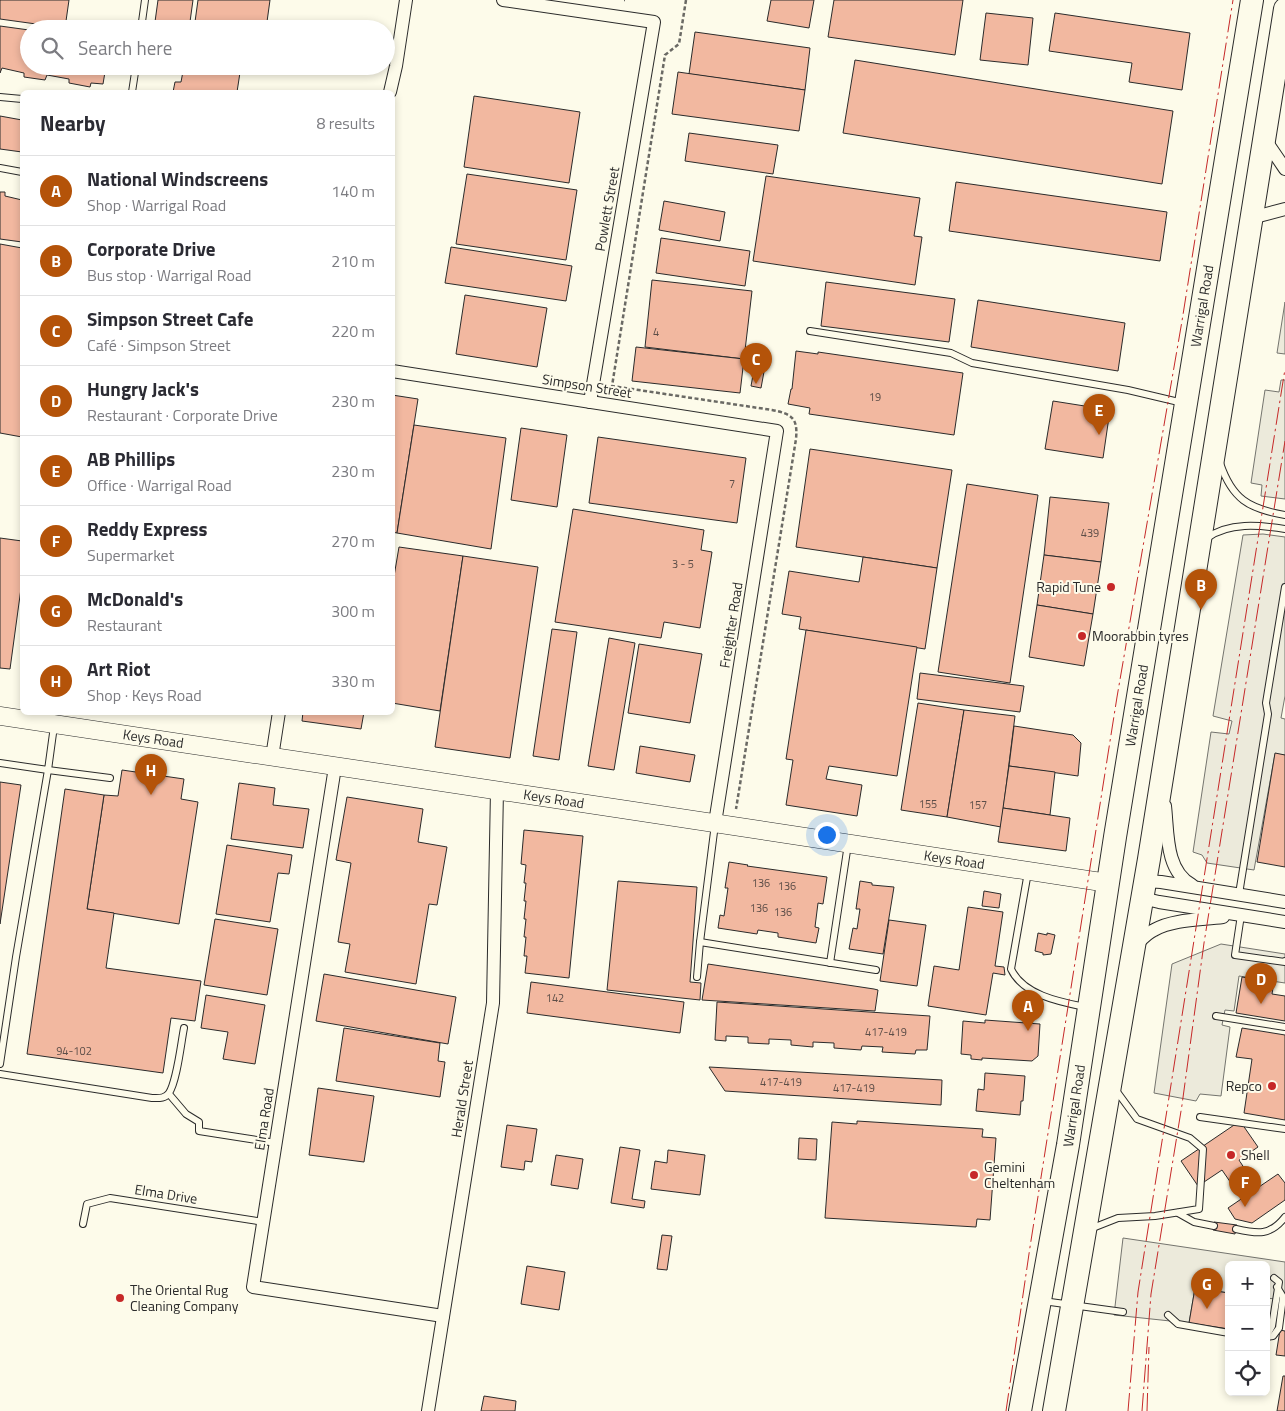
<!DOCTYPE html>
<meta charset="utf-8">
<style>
:root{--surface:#fff;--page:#f7f7f7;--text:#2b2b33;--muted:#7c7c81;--line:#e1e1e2;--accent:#b45309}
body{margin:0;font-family:"Titillium Web",sans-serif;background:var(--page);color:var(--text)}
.controls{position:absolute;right:15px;bottom:15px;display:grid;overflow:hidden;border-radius:8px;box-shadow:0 2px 8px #0003}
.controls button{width:45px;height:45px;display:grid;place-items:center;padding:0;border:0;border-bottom:1px solid var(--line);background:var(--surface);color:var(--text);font:25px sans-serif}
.you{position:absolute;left:826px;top:834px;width:18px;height:18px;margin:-12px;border:4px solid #fff;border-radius:50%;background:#1a73e8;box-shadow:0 0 0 8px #1a73e833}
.badge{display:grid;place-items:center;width:32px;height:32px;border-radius:50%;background:var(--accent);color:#fff;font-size:16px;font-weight:700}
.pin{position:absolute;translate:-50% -41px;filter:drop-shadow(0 1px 2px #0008)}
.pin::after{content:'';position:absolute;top:26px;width:18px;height:15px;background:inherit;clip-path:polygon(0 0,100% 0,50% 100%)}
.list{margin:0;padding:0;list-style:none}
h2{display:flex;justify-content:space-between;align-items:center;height:65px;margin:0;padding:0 20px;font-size:21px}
h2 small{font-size:16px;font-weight:400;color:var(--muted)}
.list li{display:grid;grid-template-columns:32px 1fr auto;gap:15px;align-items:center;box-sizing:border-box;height:70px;padding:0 20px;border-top:1px solid var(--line)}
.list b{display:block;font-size:19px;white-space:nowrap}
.list p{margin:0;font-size:16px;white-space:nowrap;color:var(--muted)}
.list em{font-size:16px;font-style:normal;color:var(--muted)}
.icon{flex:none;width:28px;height:28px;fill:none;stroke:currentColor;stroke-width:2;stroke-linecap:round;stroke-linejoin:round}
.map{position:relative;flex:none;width:1285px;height:1411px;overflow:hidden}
.search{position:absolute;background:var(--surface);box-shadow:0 2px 8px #0003;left:20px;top:20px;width:375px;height:55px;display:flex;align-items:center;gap:12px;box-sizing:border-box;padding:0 18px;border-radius:28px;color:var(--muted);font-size:19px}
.panel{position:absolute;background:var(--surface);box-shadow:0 2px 8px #0003;left:20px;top:90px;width:375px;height:625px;border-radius:8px}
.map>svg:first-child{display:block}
.parking{fill:#eceadb;stroke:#74746e}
.building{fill:#f2b8a0;stroke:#2b2b2b}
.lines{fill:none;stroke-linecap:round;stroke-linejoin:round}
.lane-casing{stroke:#2b2b2b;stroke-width:8}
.street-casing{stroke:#2b2b2b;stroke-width:14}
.secondary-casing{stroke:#2b2b2b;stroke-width:19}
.highway-casing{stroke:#2b2b2b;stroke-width:24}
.path{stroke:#6a6964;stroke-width:2.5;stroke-dasharray:4 2.5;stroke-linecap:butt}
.lane{stroke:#fdfbea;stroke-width:6}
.street{stroke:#fdfbea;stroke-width:12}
.secondary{stroke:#fdfbea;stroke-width:18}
.highway{stroke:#fdfbea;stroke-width:22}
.power{stroke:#c62828;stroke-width:1;stroke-dasharray:18 4 2.5 4;stroke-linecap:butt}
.poi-dot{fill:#c62828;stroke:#fdfbea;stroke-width:2}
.labels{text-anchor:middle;stroke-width:4;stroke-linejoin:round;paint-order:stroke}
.number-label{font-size:11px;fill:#5d4e48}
.street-label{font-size:14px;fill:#2b2b2b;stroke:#fdfbea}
.poi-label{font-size:14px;fill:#2b2b2b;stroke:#fdfbea;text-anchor:start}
</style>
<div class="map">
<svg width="1285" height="1411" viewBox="0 0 1285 1411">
<rect width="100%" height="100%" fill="#fdfbea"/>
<g class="parking">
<polygon points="1285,302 1285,354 1277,353"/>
<polygon points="1281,380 1285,380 1285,499 1261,496 1262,485 1251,483 1265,390 1279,392"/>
<polygon points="1263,534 1285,537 1285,696 1281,718 1285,719 1285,755 1275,754 1254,870 1207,863 1202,855 1193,852 1211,732 1229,734 1232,721 1213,716 1243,535"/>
<polygon points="1221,944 1285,954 1285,983 1239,976 1234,1011 1225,1010 1222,1025 1230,1027 1221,1096 1200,1094 1196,1101 1154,1093 1172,964"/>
<polygon points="1123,1238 1285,1262 1285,1300 1266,1298 1266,1265 1229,1265 1229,1293 1195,1288 1189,1323 1114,1315"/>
</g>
<g class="building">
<polygon points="0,0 69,0 65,28 0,19"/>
<polygon points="158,0 193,0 189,29 154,29"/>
<polygon points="198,0 270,0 266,29 194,29"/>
<polygon points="771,0 814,0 809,28 767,21"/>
<polygon points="834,0 963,0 955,55 828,37"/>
<polygon points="986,13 1033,18 1028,65 980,60"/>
<polygon points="1055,13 1190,33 1182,90 1129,82 1132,63 1049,51"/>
<polygon points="0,26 29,30 29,66 106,66 103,84 91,83 90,87 69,83 69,79 47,75 45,80 24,77 24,73 2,68 0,73"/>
<polygon points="695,32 810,48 805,90 689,74"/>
<polygon points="855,60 1173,111 1162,184 843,133"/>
<polygon points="184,66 241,66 237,92 173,92 175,82 181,82"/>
<polygon points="678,72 805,90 799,131 672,114"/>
<polygon points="474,96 580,112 569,183 464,167"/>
<polygon points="0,116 22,120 22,152 0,149"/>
<polygon points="689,133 778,145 773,174 685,161"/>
<polygon points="467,174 577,190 566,260 456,244"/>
<polygon points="766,176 920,198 914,236 922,237 915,285 753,261"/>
<polygon points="956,182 1167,212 1160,261 949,231"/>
<polygon points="0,192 5,192 5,196 22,200 22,242 0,239"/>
<polygon points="664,201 725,212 720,241 659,230"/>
<polygon points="661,238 750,251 745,286 656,273"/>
<polygon points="0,244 22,248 22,437 0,433"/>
<polygon points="451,247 572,266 566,301 445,283"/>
<polygon points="652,280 752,291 744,359 645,347"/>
<polygon points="826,282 955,299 949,342 821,326"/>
<polygon points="465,295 547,308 537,367 456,354"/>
<polygon points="978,300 1125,323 1118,371 971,347"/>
<polygon points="636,347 744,359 740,393 632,381"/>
<polygon points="758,348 768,350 761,388 751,386"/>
<polygon points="796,351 818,354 818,352 963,373 954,435 809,414 810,408 788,404 791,389 792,389"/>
<polygon points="392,395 418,399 397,533 392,532"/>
<polygon points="1053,401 1110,410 1103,458 1045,449"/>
<polygon points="414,425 506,438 491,549 397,533"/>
<polygon points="521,428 567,435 557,507 511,500"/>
<polygon points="598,437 746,458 737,523 589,503"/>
<polygon points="810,449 952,470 937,568 796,547"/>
<polygon points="967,484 1038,495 1010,683 938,672"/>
<polygon points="1050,497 1109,503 1101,562 1044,555"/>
<polygon points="573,509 704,530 701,550 712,552 700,628 664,622 661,638 555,622"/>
<polygon points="0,538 22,541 22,581 10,669 0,668"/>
<polygon points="399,547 463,556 440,711 392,703 392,588"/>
<polygon points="1044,555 1101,562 1093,614 1037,605"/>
<polygon points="463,556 538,567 510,758 435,747"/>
<polygon points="863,557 937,568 925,649 799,629 801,617 782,614 789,571 859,582"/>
<polygon points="1037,605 1093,614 1084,666 1029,657"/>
<polygon points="552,629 577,632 559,760 533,756"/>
<polygon points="806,630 917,647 897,776 829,766 826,779 862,785 857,816 786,805 793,760 786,759"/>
<polygon points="609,638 635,643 614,770 588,766"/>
<polygon points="639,644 702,654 690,723 628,713"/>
<polygon points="920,673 1024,686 1020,712 917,699"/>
<polygon points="918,703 964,710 947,817 901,810"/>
<polygon points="964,710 1015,716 1001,827 947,817"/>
<polygon points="303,712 364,712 361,729 302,721"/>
<polygon points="1014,726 1073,735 1081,743 1078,776 1009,766"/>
<polygon points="640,746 695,755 690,782 636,773"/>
<polygon points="1275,753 1285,755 1285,867 1257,862"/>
<polygon points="1009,766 1055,772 1050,815 1003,808"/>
<polygon points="122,770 184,779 181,799 198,802 179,924 87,909 104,795 118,796"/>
<polygon points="0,782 21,785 0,924"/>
<polygon points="239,783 275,788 273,805 309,809 303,848 231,839"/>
<polygon points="65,789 104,795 87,909 114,913 106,968 201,981 195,1021 171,1018 163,1073 27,1054"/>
<polygon points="347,797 423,809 418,842 447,847 437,905 429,904 416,984 345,972 350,944 338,942 351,863 336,860"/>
<polygon points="1003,808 1070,818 1066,851 998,842"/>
<polygon points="524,830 583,836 569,978 525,973 527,956 524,956 526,937 524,937 526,919 524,919 526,901 524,901 526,883 524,883 526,865 521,864"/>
<polygon points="227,845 292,855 289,874 278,873 270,922 216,914"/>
<polygon points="729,862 748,865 747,866 827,877 823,904 818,903 815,927 819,928 816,943 778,937 778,933 758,930 757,934 718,928 720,915 724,916 728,888 725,888"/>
<polygon points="618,881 697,887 690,982 701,983 700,1000 607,990"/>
<polygon points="860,881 872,883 872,885 894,887 883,954 849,949 853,928 857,929 860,909 856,909"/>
<polygon points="984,891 1001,894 999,908 982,906"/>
<polygon points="968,907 1003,912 995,966 1004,967 1005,975 993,973 986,1015 928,1006 934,966 959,970"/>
<polygon points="215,919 278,929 267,995 204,985"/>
<polygon points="889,920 926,925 917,986 880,981"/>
<polygon points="1038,933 1047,935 1047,933 1055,935 1051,954 1043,955 1043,953 1035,951"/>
<polygon points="708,964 874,989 878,990 875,1011 702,1000"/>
<polygon points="324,974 456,997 448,1044 316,1021"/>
<polygon points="1242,977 1274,982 1272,994 1285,996 1285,1021 1236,1013"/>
<polygon points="531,982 684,1002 680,1033 527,1013"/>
<polygon points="206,995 265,1005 255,1064 223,1059 228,1032 201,1028"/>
<polygon points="717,1002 930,1016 927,1050 916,1050 915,1054 882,1052 883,1047 862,1046 861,1050 834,1048 834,1043 813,1042 813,1047 791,1045 791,1040 769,1039 769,1044 748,1043 748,1037 726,1036 726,1041 715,1040"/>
<polygon points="985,1020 1040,1024 1038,1056 1032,1061 982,1058 982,1060 971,1059 971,1055 961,1054 963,1021 985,1023"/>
<polygon points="344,1028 440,1043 438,1061 445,1062 440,1097 336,1081"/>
<polygon points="1242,1028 1285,1035 1285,1120 1244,1113 1252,1059 1236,1057"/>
<polygon points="709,1067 942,1080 941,1105 725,1091"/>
<polygon points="985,1073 1025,1076 1023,1101 1021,1101 1020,1115 976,1111 978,1089 984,1090"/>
<polygon points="318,1088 374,1096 364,1162 309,1155"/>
<polygon points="857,1121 983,1129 982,1137 996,1138 990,1220 977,1219 976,1227 825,1218 832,1122 857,1124"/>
<polygon points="1240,1121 1258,1147 1239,1160 1257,1188 1242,1199 1222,1170 1198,1186 1181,1161"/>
<polygon points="507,1125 537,1129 532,1162 525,1161 524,1170 501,1167"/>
<polygon points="799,1138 817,1139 816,1160 798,1159"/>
<polygon points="620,1147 640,1150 632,1199 645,1201 644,1208 611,1203"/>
<polygon points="668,1150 705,1155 700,1195 651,1189 655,1161 667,1163"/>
<polygon points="556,1155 583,1159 578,1189 551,1185"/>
<polygon points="1278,1174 1285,1183 1285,1200 1252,1223 1235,1219 1228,1208"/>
<polygon points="1214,1222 1237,1225 1235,1234 1213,1230"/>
<polygon points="662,1235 672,1236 667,1270 657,1269"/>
<polygon points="527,1266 565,1272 559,1310 521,1304"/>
<polygon points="1195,1288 1229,1293 1229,1329 1189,1323"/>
<polygon points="1280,1330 1285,1331 1285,1356 1276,1355"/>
<polygon points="1283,1376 1285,1376 1285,1411 1277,1411"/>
<polygon points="484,1396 516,1401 515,1411 481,1411"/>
</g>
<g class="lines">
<defs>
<g id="lane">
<polyline points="141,29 145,0"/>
<polyline points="132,92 136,66"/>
<polyline points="0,97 22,99"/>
<polyline points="0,168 22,172"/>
<polyline points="810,331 951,353 972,363 1128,390 1183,403"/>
<path d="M1220 463C1232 499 1249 509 1285 515"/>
<path d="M1207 538C1229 522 1259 525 1285 529"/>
<polyline points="0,763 48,770 54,726"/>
<path d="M1028 872 1011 969C1023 995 1060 1002 1085 1007"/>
<polyline points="1239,894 1268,714 1266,703 1285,587"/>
<polyline points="1241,915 1235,955 1285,962 1285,961"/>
<polyline points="700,942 876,970"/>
<polyline points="830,963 848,844"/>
<polyline points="697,977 700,942 715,824"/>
<polyline points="1216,1016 1285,1027"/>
<polyline points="0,1064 16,957 48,770 110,778"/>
<path d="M0 1074 152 1098C158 1098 165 1099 169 1093 177 1081 181 1043 184 1028"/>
<polyline points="169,1094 186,1114 199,1122 199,1131 276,1143"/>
<polyline points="1200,1117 1285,1129"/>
<polyline points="1178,1213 1194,1222 1214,1226"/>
<polyline points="83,1224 87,1204 110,1198 264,1222"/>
<polyline points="1090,1229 1118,1218 1155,1216 1199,1209 1203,1149 1190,1138 1137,1119 1115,1089"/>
<path d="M1236 1229C1258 1234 1270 1236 1285 1217"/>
<polyline points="1043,1301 1123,1312"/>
<polyline points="1168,1315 1178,1324 1229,1333"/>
<polyline points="1266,1337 1272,1326 1279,1282 1274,1278"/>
<polyline points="1266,1337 1273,1336 1279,1328 1283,1297 1277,1287"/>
</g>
<g id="street">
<polyline points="503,0 654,22 590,402"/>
<polyline points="390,92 396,66 406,0"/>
<polyline points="1264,138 1285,169"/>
<polyline points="1251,218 1285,209"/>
<polyline points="392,371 777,431 715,823"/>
<polyline points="272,757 279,712"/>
<polyline points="335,767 253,1287 443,1316"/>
<path d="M1165 806C1168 831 1165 871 1192 885"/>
<polyline points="1145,881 1161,882 1285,902"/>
<polyline points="1142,898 1159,902 1285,922"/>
<path d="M1136 945C1141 940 1147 933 1154 930 1174 919 1201 920 1223 917"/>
<polyline points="428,1411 493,1003 497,790"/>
</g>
<g id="secondary">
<path id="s1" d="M0 716C369 770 739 827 1108 883"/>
</g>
<g id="highway">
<path id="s2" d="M1020 1411 1068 1145 1115 837 1252 0"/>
<polyline points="1054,1411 1149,859 1285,9"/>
</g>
</defs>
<use href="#lane" class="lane-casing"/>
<use href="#street" class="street-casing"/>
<use href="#secondary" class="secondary-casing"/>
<use href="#highway" class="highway-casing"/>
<g class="path">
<polyline points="624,0 625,0"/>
<path d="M686 0 679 44 665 55 612 386 772 410C792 414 798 418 796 439L736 809"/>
</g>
<use href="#lane" class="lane"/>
<use href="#street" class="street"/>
<use href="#secondary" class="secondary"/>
<use href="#highway" class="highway"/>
<g class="power">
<polyline points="1006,1411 1030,1247 1117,697 1182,321 1233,0"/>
<polyline points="1128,1411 1138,1292 1285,369"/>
<polyline points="1142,1411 1151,1294 1182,1105 1204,943 1285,441"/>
<polyline points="1147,1411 1149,1347"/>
</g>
</g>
<g class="poi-dot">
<circle cx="1111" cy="587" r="5"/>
<circle cx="1082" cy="636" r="5"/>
<circle cx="1272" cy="1086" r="5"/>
<circle cx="1231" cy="1155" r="5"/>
<circle cx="974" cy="1175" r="5"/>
<circle cx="120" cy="1298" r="5"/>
</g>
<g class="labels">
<g class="number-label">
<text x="656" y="336">4</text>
<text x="875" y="401">19</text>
<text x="732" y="488">7</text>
<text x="1090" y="537">439</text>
<text x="683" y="568">3 - 5</text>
<text x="928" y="808">155</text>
<text x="978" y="809">157</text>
<text x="761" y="887">136</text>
<text x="787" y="890">136</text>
<text x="759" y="912">136</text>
<text x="783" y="916">136</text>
<text x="555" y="1002">142</text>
<text x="886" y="1036">417-419</text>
<text x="74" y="1055">94-102</text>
<text x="781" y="1086">417-419</text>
<text x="854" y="1092">417-419</text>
</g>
<g class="street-label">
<text transform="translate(607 209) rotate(-80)" y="5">Powlett Street</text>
<text dy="5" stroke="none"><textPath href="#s2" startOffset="1120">Warrigal Road</textPath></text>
<text transform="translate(587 386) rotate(9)" y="5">Simpson Street</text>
<text transform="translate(731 625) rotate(-81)" y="5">Freighter Road</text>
<text dy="5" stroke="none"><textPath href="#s2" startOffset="715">Warrigal Road</textPath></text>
<text dy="5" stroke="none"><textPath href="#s1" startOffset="155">Keys Road</textPath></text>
<text dy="5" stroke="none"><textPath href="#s1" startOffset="560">Keys Road</textPath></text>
<text dy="5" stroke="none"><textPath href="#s1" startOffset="965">Keys Road</textPath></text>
<text transform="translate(462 1099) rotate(-81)" y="5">Herald Street</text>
<text dy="5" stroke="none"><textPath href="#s2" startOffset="310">Warrigal Road</textPath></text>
<text transform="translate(264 1119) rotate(-81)" y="5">Elma Road</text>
<text transform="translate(166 1194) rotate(9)" y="5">Elma Drive</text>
</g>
<g class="poi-label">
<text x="1101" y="592" text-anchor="end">Rapid Tune</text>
<text x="1092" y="641">Moorabbin tyres</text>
<text x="1262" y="1091" text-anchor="end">Repco</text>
<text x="1241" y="1160">Shell</text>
<text x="984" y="1172">Gemini<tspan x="984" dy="16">Cheltenham</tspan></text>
<text x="130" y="1295">The Oriental Rug<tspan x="130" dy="16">Cleaning Company</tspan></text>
</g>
</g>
</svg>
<div class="controls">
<button>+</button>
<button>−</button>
<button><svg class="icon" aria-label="locate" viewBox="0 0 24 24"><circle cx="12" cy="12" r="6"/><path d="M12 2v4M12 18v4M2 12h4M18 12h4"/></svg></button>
</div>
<div class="you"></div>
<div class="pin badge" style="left:1028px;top:1031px">A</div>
<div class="pin badge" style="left:1201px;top:610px">B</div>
<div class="pin badge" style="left:756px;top:384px">C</div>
<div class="pin badge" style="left:1261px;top:1004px">D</div>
<div class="pin badge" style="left:1099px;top:435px">E</div>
<div class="pin badge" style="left:1245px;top:1207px">F</div>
<div class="pin badge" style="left:1207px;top:1309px">G</div>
<div class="pin badge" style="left:151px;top:795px">H</div>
<div class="search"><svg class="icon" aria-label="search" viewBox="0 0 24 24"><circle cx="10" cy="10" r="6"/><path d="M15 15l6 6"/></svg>Search here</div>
<section class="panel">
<h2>Nearby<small>8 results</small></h2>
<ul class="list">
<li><span class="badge">A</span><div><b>National Windscreens</b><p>Shop · Warrigal Road</p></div><em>140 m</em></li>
<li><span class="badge">B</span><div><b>Corporate Drive</b><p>Bus stop · Warrigal Road</p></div><em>210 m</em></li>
<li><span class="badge">C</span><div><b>Simpson Street Cafe</b><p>Café · Simpson Street</p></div><em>220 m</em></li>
<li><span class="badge">D</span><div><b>Hungry Jack's</b><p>Restaurant · Corporate Drive</p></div><em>230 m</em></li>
<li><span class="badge">E</span><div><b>AB Phillips</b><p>Office · Warrigal Road</p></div><em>230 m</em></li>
<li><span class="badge">F</span><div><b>Reddy Express</b><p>Supermarket</p></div><em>270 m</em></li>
<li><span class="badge">G</span><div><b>McDonald's</b><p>Restaurant</p></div><em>300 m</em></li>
<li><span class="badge">H</span><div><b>Art Riot</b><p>Shop · Keys Road</p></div><em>330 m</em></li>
</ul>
</section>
</div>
